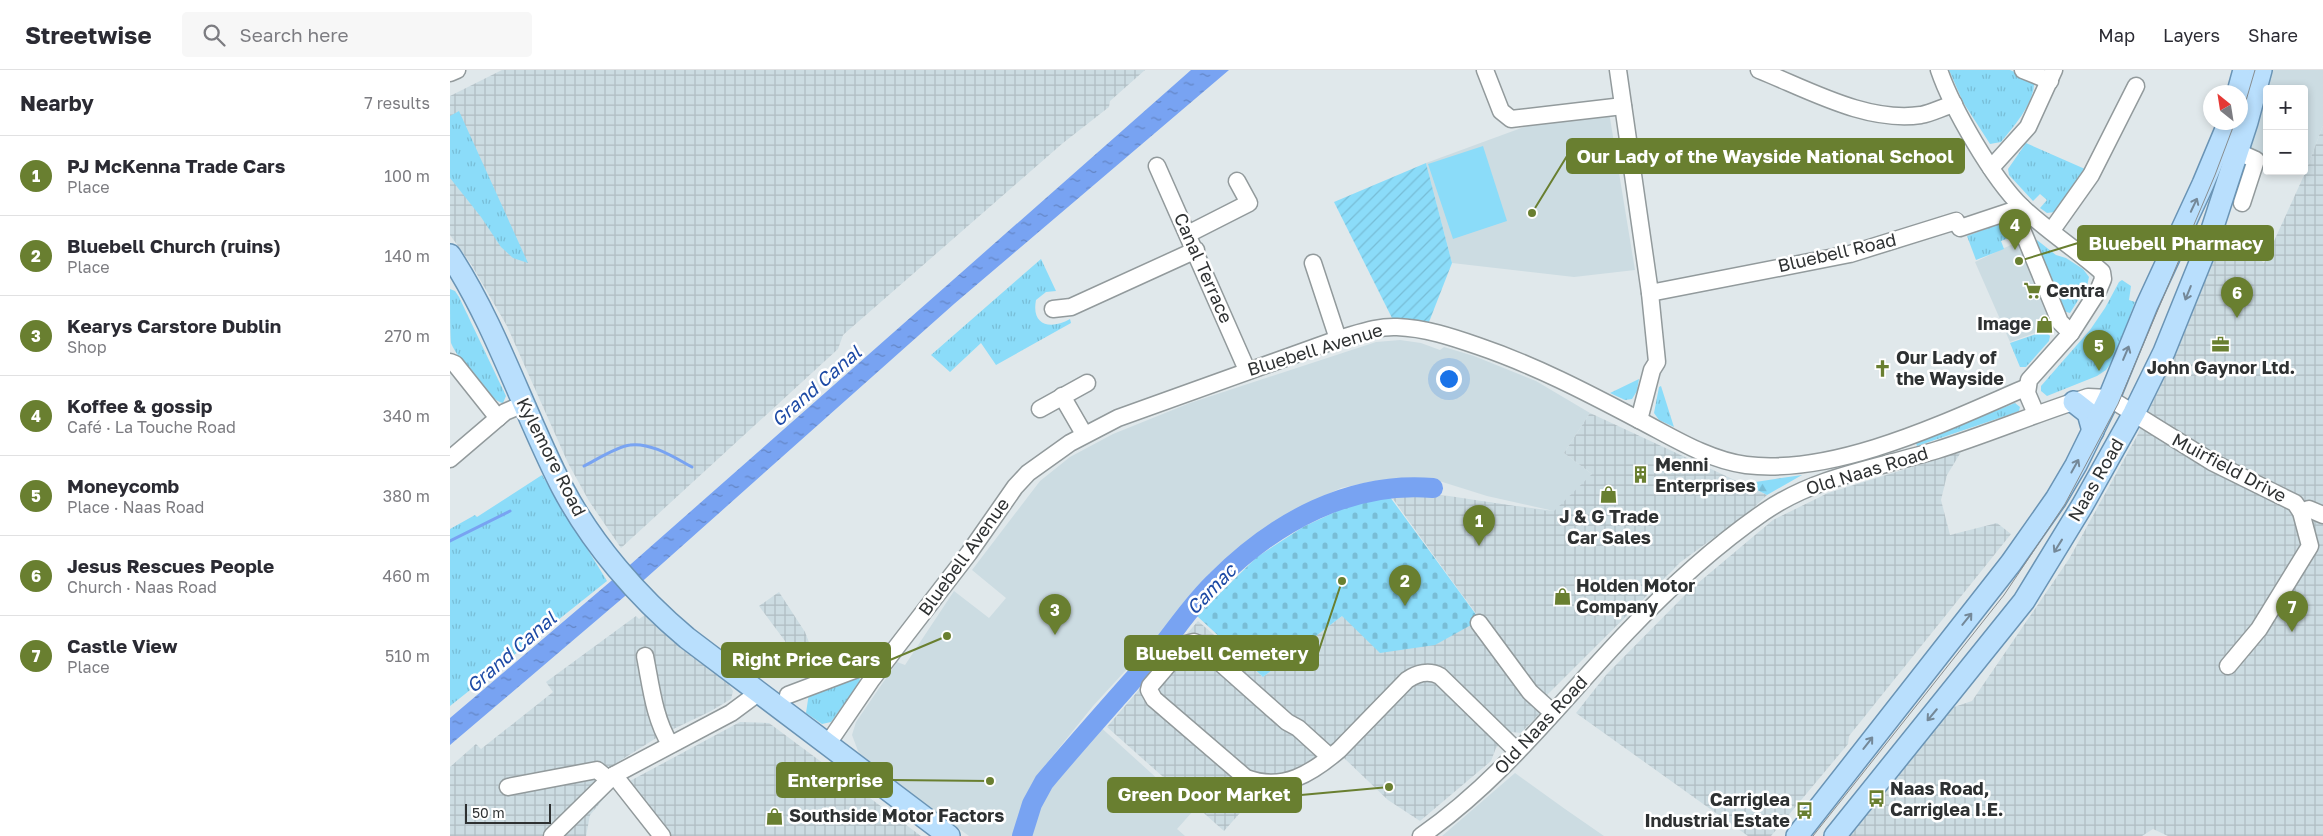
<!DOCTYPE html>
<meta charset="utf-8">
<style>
:root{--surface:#fff;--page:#f7f7f7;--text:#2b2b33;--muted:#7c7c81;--line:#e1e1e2;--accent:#697f30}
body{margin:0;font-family:"Golos Text",sans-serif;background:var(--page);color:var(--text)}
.controls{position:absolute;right:15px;top:15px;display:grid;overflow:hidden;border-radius:5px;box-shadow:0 2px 8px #0003}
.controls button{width:45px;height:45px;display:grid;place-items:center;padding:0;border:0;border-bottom:1px solid var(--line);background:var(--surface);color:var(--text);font:25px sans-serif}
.compass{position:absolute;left:1753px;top:15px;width:45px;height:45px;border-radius:50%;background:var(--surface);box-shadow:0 2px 8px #0003;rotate:330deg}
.scale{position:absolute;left:15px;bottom:12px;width:86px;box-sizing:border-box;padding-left:5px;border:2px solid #2e3132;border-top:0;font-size:14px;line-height:18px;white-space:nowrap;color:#2e3132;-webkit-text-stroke:4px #fff;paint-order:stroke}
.you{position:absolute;left:998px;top:308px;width:18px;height:18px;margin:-12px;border:4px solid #fff;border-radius:50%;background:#1a73e8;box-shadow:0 0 0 8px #1a73e833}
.badge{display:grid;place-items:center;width:32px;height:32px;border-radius:50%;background:var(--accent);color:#fff;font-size:16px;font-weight:700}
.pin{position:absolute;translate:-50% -41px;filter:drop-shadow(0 1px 2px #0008)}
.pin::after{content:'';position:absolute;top:26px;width:18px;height:15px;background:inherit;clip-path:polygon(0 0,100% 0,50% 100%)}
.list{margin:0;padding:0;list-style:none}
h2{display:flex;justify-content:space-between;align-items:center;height:65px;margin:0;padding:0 20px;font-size:21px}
h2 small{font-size:16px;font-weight:400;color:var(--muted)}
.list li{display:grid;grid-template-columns:32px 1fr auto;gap:15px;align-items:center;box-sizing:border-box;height:80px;padding:0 20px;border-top:1px solid var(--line)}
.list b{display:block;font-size:19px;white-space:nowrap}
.list p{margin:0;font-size:16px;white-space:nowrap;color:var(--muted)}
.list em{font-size:16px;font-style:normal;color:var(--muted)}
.icon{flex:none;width:28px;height:28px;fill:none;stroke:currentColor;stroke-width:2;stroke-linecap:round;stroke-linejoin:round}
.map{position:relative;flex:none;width:1873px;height:766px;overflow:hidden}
header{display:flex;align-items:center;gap:30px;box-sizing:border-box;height:70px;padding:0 25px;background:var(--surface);border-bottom:1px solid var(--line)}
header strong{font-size:24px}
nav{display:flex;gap:28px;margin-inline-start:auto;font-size:18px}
.search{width:350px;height:45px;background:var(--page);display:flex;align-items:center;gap:12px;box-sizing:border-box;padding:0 18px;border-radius:5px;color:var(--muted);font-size:19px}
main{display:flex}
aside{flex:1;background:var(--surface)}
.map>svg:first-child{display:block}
.built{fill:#ccdce2}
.industrial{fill:url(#industrial-grid)}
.grass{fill:url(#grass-tufts)}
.forest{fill:url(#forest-firs)}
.cemetery{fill:url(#cemetery-stones)}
.park{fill:#8bdcf9}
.garden{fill:url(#garden-furrows)}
.water{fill:url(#water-ripples)}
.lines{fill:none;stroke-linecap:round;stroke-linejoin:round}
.stream{stroke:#78a3f2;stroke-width:3}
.river{stroke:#78a3f2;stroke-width:20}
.minor-casing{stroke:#929a9c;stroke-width:19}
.major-casing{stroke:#6a94b5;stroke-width:24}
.minor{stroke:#fff;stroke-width:16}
.major{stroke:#b9dffd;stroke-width:21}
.tram{stroke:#878c8e;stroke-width:1}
.oneway{stroke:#748898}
.labels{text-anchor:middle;stroke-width:5;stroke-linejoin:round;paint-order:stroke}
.street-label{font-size:18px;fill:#2e3132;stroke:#fff}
.poi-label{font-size:18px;font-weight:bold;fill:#2e3132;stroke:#fff;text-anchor:start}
.water-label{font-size:19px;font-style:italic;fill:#1d4aa5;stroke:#fff}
.leader{fill:none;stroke:#697f30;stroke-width:2}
.callout-dot{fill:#697f30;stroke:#fff;stroke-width:2}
.callout{fill:#697f30;stroke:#697f30;stroke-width:2}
.callout-label{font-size:19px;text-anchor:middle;font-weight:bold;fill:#fff}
</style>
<header>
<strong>Streetwise</strong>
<div class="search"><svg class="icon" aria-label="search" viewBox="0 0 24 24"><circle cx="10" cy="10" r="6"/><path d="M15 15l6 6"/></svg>Search here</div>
<nav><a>Map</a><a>Layers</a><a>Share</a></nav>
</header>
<main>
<aside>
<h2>Nearby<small>7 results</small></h2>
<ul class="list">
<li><span class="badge">1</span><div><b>PJ McKenna Trade Cars</b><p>Place</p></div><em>100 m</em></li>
<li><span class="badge">2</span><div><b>Bluebell Church (ruins)</b><p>Place</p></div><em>140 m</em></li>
<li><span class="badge">3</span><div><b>Kearys Carstore Dublin</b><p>Shop</p></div><em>270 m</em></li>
<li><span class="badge">4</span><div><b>Koffee &amp; gossip</b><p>Café · La Touche Road</p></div><em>340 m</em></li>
<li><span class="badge">5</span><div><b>Moneycomb</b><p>Place · Naas Road</p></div><em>380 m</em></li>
<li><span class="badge">6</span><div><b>Jesus Rescues People</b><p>Church · Naas Road</p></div><em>460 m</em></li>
<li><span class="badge">7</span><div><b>Castle View</b><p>Place</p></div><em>510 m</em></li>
</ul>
</aside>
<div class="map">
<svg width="1873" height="766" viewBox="0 0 1873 766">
<defs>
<pattern id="industrial-grid" width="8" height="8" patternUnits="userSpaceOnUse" patternTransform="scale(1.25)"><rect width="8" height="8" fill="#ccdce2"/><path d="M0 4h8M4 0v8" fill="none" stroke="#b0bdc2"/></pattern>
<pattern id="grass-tufts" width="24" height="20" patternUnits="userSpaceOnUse" patternTransform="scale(1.25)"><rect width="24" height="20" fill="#8bdcf9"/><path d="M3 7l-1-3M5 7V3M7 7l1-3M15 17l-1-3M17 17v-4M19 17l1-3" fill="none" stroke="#78bdd6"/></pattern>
<pattern id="forest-firs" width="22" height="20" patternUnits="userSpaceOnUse" patternTransform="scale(1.25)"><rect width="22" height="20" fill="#8bdcf9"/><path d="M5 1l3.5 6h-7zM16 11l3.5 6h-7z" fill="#78bdd6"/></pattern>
<pattern id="cemetery-stones" width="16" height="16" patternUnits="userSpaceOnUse" patternTransform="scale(1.25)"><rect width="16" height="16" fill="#8bdcf9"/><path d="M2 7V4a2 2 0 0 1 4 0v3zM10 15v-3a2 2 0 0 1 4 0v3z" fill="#78bdd6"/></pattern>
<pattern id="garden-furrows" width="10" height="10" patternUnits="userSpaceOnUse" patternTransform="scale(1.25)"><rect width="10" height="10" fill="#8bdcf9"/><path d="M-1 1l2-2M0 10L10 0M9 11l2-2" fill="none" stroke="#78bdd6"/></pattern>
<pattern id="water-ripples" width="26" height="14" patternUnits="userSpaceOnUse" patternTransform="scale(1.25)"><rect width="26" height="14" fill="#78a3f2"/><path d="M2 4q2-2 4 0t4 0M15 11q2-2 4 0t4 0" fill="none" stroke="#6385c5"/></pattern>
</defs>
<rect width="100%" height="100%" fill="#e0e8eb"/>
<g class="built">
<polygon points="1820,0 1873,0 1873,55 1856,101 1854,19 1817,19 1817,87 1795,78"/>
<polygon points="1159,42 1185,200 1124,207 1002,193 976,93 1096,49"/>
<polygon points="1567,172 1579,174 1609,254 1560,272 1525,192"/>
<polygon points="950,270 971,273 990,280 994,277 1024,286 1086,311 1140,343 1114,383 1142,404 1229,494 1092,629 1026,519 1015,529 941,426 983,425 1104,441 1037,426 986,410 948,414 929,410 891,418 861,432 816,459 776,491 643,636 588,704 579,720 564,766 519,766 416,690 408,681 402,665 406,652 447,592 455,595 504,521 539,548 556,528 522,500 590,411 620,387 663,364 740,333 926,272"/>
<polygon points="647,654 743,741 727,759 735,766 579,766 592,725"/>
<polygon points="1065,703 1115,739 1154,766 992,766"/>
</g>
<g class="industrial">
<polygon points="52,0 695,0 660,31 659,37 613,73 393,265 388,279 171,478 139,431 118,393 57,256 21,194 0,165 0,26"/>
<polygon points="1873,55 1873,766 1718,766 1703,759 1692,766 1399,766 1501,638 1522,631 1619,489 1687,366 1734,264 1773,160 1814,193 1856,101"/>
<polygon points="1140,343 1317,425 1299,442 1228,494 1093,629 1093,640 1071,663 1062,662 1046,678 1041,691 970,751 938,730 894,688 841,718 813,717 774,761 657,657 748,551 813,607 892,546 1030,549 941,426 964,424 999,426 1103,442 1142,404 1114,383"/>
<polygon points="1511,382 1497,405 1491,430 1500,465 1547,453 1561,464 1399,666 1398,674 1321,766 1298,766 1126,643 1156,605 1242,518 1323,450 1378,423"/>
<polygon points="329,522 355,562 370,601 347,606 335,571 309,536"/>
<polygon points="195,545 275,608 283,621 281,629 261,641 211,665 160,697 160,721 140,745 136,766 0,766 0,697 26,674 31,679 103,622 96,612 186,546 189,549"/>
<polygon points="290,652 319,653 471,766 210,766 175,721 180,711"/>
</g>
<g class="grass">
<path d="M1499 0H1560L1584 11C1585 33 1564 56 1551 72L1540 74 1513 32Z"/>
<polygon points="9,41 78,193 63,188 51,177 31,147 0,108 0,46"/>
<polygon points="1576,73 1635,99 1605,142 1597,143 1590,138 1597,130 1590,124 1583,131 1559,105 1558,99"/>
<polygon points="1552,153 1561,167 1551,171 1554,179 1526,190 1517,166"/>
<polygon points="1587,170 1606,185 1616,188 1633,199 1639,207 1637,216 1620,243 1613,241 1585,173"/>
<path d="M591 189 606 221 596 222 586 230C581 256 601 260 620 249L621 253 546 295 531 273 500 302 481 285Z"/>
<polygon points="1672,210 1681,216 1679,230 1685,232 1663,290 1656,300 1647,306 1597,326 1591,321 1591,316 1640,260 1655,238 1669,212"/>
<path d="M0 219 5 221 9 227 56 326 53 333C40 332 6 286 1 273 0 265 0 230 0 219Z"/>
<polygon points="1595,261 1600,266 1599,271 1576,297 1570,297 1560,273"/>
<polygon points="1189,309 1187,321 1182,329 1175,330 1160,323"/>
<polygon points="1211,316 1223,354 1224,357 1209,350 1204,343 1209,317"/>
<polygon points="1565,333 1570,337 1569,341 1564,343 1467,376 1466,373"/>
<polygon points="92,405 157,511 0,636 0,459 25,445 27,447"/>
<polygon points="409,604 410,612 381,652 372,654 356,643 359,623"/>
</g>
<polygon class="forest" points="1352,405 1317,425 1287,410 1299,413"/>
<polygon class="cemetery" points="940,427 1030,550 985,575 930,583 892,546 813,607 747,546 807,487 853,457 900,435"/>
<polygon class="park" points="1033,76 1057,151 1003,169 978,94"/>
<polygon class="garden" points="976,93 1002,193 979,252 943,250 884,132"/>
<polygon class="water" points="741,0 779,0 504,234 195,509 0,675 0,648 181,494"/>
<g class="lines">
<g class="stream">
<path d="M134 396C146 390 168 376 180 375 201 372 225 388 242 397"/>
<polyline points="0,471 60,441"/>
</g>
<path class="river" d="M572 766 582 734 594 712C630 669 667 628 704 586 725 561 743 532 767 510 825 452 900 411 983 418"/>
<defs>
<g id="minor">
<polyline points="1035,0 1051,41 1061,49 1173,36"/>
<polyline points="1168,0 1200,223 1400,184 1506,151 1510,158 1564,140"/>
<path d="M1309 0C1359 20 1417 53 1471 45 1482 43 1493 37 1504 34"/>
<path d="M1489 0C1502 38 1543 109 1572 137 1596 160 1627 180 1652 202L1653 209 1648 221 1621 263 1579 310 1577 323 1586 344"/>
<polyline points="1573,0 1600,11"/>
<polyline points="0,3 7,0"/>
<polyline points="1786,81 1806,90 1792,133"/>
<polyline points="707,96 797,300"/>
<polyline points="1541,98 1578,57 1604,0"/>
<polyline points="1572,137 1564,140 1610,252 1621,263"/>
<polyline points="1602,160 1641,105 1686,16"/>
<polyline points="738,164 799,133 787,111"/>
<polyline points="863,193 888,269"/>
<polyline points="603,239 621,237 746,180"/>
<polyline points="0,292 5,294 48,348"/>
<polyline points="612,326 634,364"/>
<polyline points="590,339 637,313"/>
<polyline points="1189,350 1202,300 1207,292 1200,223"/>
<polyline points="0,389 55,342 74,334"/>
<polyline points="1851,442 1859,439 1873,445"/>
<polyline points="1029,553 1080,622 1103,643"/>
<path d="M195 586C201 616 204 648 220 674"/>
<polyline points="338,625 407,599 413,597 428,601"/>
<path d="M377 675 422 609 519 483 565 417 578 403 620 373 668 348 888 269C907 264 927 256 947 257 975 258 1002 267 1028 276 1084 295 1136 322 1189 350 1222 367 1258 390 1296 395 1385 406 1496 352 1577 317"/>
<path d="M880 687 848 658 837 652 749 574 744 572 736 574 700 616 699 620 704 629 796 708C833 722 862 703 889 680L957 610C967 603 979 600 990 606L1067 681"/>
<polyline points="164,705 212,766"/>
<polyline points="58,717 147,700 158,709"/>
<polyline points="102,766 164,705 281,643 308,623"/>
<path d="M971 766C1052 710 1111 631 1178 561 1219 518 1265 476 1314 442 1366 406 1428 398 1487 380 1538 364 1587 343 1638 327L1659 328 1762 392 1845 433 1851 442 1860 476 1809 559 1778 596"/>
</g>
<g id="major">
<polyline points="1788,22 1794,0"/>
<path d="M0 185C47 257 73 341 112 417 142 474 188 527 237 568L499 766"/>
<polyline points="1624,332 1638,343 1643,361"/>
<polyline points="1347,766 1561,493 1606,429 1626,395 1659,328 1697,235 1753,114 1779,52"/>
<polyline points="1385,766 1574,531 1632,436 1684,343 1714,282 1756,178 1797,52 1811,0"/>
</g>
</defs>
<use href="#minor" class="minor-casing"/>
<use href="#major" class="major-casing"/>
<use href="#minor" class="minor"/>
<use href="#major" class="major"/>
<g class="tram">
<polyline points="1790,51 1805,0"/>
<polyline points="1363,766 1554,525 1615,434 1668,334 1765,105 1785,52"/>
</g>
</g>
<defs><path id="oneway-shaft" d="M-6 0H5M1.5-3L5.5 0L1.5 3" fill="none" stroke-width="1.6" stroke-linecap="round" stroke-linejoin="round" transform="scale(1.25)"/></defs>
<g class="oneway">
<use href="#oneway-shaft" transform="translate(1744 135) rotate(-65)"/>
<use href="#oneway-shaft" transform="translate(1738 223) rotate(112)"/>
<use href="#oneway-shaft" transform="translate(1676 283) rotate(-67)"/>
<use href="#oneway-shaft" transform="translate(1625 396) rotate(-61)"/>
<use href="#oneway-shaft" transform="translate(1608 476) rotate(122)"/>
<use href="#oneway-shaft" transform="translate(1517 549) rotate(-51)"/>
<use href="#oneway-shaft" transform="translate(1482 645) rotate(130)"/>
<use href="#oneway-shaft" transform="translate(1418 673) rotate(-52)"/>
</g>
<defs>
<symbol id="supermarket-bare" viewBox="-9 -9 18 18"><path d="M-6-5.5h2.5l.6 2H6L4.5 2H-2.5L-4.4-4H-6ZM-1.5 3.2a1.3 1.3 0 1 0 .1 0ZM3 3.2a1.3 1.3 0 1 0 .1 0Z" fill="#697f30" stroke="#fff" stroke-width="2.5" paint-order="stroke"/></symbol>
<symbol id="shop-bare" viewBox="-9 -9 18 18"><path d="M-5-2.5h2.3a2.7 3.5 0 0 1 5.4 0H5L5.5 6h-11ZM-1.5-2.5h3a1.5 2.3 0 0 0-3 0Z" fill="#697f30" stroke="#fff" stroke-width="2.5" paint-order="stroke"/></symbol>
<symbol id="office-bare" viewBox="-9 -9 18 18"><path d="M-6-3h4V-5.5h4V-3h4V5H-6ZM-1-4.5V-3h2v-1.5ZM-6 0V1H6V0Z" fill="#697f30" stroke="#fff" stroke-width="2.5" paint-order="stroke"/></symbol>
<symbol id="church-bare" viewBox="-9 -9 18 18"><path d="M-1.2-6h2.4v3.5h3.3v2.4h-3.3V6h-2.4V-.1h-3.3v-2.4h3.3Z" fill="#697f30" stroke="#fff" stroke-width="2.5" paint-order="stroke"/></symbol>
<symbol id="building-bare" viewBox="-9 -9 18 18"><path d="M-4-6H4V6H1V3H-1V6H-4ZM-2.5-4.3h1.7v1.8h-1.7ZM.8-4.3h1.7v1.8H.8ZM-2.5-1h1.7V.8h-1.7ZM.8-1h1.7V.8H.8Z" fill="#697f30" stroke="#fff" stroke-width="2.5" paint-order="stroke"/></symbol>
<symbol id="bus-bare" viewBox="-9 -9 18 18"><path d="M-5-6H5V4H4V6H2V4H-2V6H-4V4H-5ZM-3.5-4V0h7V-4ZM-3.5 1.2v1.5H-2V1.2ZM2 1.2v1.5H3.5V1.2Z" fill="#697f30" stroke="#fff" stroke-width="2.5" paint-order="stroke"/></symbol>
</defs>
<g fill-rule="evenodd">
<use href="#supermarket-bare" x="1570" y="208" width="25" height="25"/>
<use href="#shop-bare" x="1582" y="242" width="25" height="25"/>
<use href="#office-bare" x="1758" y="262" width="25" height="25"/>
<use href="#church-bare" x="1420" y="286" width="25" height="25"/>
<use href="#building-bare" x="1178" y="392" width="25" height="25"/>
<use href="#shop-bare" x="1146" y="412" width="25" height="25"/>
<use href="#shop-bare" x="1100" y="514" width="25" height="25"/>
<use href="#bus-bare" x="1414" y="716" width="25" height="25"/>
<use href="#bus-bare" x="1342" y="728" width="25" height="25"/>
<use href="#shop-bare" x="312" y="734" width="25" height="25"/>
</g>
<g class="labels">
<g class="street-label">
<text transform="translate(1387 183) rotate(-13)" y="6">Bluebell Road</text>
<text transform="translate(753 198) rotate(66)" y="6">Canal Terrace</text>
<text transform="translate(865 280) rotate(-17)" y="6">Bluebell Avenue</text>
<text transform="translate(101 387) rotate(63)" y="6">Kylemore Road</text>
<text transform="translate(1779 398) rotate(28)" y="6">Muirfield Drive</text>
<text transform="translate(1417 401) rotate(-17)" y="6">Old Naas Road</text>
<text transform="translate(1646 410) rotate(-60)" y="6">Naas Road</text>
<text transform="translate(514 487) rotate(-54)" y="6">Bluebell Avenue</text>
<text transform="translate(1091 655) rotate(-47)" y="6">Old Naas Road</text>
</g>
<g class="poi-label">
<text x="1596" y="227">Centra</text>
<text x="1581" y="260" text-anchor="end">Image</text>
<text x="1446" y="294">Our Lady of<tspan x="1446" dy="21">the Wayside</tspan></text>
<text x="1771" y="304" text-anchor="middle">John Gaynor Ltd.</text>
<text x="1205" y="401">Menni<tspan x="1205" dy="21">Enterprises</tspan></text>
<text x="1159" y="453" text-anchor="middle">J &amp; G Trade<tspan x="1159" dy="21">Car Sales</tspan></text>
<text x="1126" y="522">Holden Motor<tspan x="1126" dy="21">Company</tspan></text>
<text x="1440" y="725">Naas Road,<tspan x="1440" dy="21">Carriglea I.E.</tspan></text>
<text x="1340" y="736" text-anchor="end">Carriglea<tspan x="1340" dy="21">Industrial Estate</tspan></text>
<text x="339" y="752">Southside Motor Factors</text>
</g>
<g class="water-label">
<text transform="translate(366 316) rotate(-41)" y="7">Grand Canal</text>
<text transform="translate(761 519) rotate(-46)" y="7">Camac</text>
<text transform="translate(61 582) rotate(-41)" y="7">Grand Canal</text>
</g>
</g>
<path class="leader" d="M1082 143L1117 86M1569 191L1628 173M892 511L868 583M497 566L440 590M540 711L442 710M939 717L851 725"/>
<g class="callout-dot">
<circle cx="1082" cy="143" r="5"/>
<circle cx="1569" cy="191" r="5"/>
<circle cx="892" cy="511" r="5"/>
<circle cx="497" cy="566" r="5"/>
<circle cx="540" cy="711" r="5"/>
<circle cx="939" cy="717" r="5"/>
</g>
<g class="callout">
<rect x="1117" y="69" width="397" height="34" rx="5"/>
<rect x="1628" y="156" width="195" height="34" rx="5"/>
<rect x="675" y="566" width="193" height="34" rx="5"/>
<rect x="272" y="573" width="168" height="34" rx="5"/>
<rect x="327" y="693" width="115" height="34" rx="5"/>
<rect x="658" y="708" width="193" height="34" rx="5"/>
</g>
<g class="callout-label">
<text x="1315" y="93">Our Lady of the Wayside National School</text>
<text x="1726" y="180">Bluebell Pharmacy</text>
<text x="772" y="590">Bluebell Cemetery</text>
<text x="356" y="596">Right Price Cars</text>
<text x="385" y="717">Enterprise</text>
<text x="754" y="731">Green Door Market</text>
</g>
</svg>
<div class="controls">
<button>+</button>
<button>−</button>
</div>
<svg class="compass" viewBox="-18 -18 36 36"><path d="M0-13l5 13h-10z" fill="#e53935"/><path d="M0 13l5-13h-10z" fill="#7c7c81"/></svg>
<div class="scale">50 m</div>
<div class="you"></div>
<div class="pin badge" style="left:1029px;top:476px">1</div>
<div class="pin badge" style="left:955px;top:536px">2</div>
<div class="pin badge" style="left:605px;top:565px">3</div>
<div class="pin badge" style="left:1565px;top:180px">4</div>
<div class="pin badge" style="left:1649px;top:301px">5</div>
<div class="pin badge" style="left:1787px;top:248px">6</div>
<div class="pin badge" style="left:1842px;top:562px">7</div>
</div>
</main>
